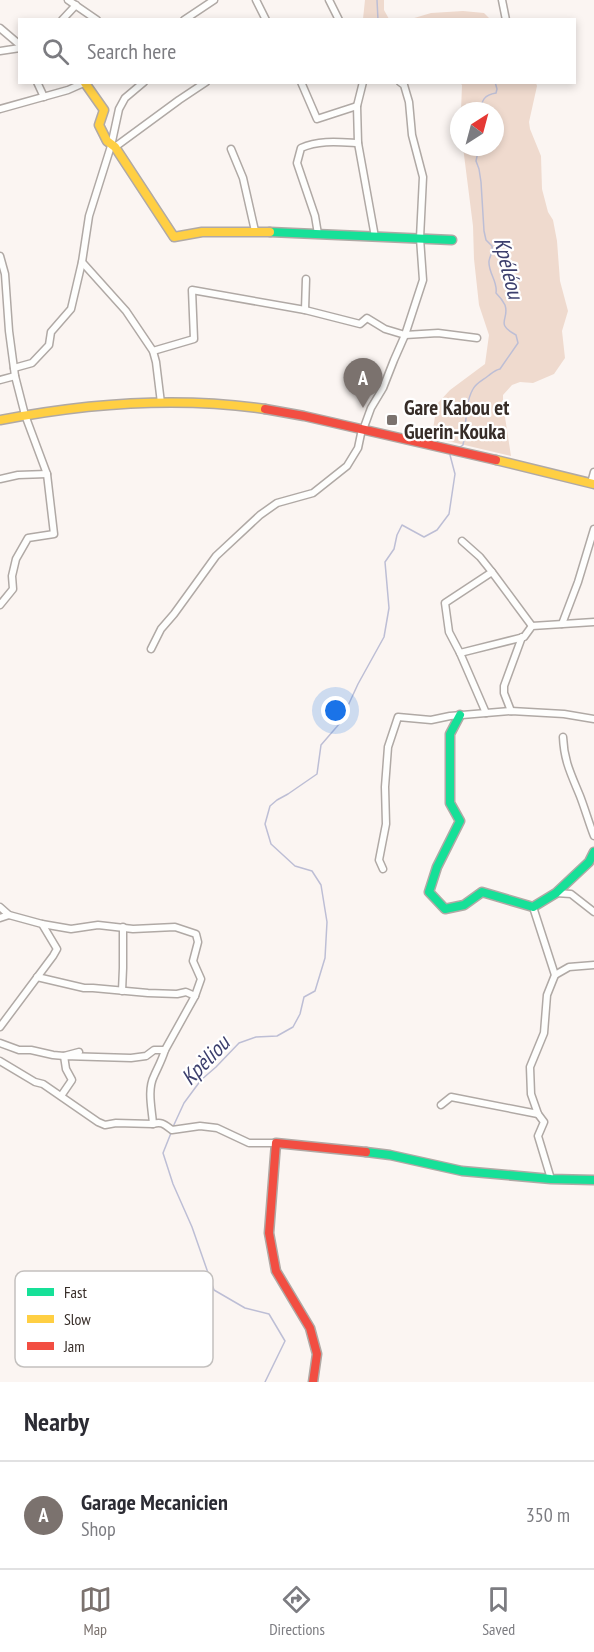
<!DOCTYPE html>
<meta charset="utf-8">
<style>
:root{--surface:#fff;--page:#f7f7f7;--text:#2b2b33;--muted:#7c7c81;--line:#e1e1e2;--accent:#7b726e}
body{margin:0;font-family:"PT Sans Narrow",sans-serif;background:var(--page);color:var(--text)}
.compass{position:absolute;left:450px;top:102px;width:54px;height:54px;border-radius:50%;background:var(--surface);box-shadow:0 3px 9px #0003;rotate:36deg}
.you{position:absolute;left:336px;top:711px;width:21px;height:21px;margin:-15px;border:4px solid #fff;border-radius:50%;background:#1a73e8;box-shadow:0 0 0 9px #1a73e833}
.badge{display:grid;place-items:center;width:39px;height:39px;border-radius:50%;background:var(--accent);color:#fff;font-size:20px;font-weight:700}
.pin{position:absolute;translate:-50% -50px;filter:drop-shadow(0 2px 3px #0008)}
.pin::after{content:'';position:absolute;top:32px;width:21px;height:18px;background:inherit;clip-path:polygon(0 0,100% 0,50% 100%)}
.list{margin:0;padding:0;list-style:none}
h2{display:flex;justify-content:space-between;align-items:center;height:78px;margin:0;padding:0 24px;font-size:26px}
h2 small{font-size:20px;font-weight:400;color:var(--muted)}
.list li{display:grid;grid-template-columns:39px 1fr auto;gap:18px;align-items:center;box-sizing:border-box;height:108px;padding:0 24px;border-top:2px solid var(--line)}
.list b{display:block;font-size:22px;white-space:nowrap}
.list p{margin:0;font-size:20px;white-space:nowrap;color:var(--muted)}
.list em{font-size:20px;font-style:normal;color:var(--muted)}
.icon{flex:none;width:33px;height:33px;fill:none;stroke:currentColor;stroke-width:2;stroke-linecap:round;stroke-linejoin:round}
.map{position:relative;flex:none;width:594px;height:1382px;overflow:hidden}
.search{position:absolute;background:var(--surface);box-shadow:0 3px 9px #0003;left:18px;right:18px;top:18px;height:66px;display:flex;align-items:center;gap:15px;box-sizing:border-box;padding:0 21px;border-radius:0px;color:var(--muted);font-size:22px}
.sheet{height:186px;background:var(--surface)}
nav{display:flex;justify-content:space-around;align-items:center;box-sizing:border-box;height:84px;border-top:2px solid var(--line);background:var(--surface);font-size:16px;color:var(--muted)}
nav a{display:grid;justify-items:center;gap:3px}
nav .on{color:var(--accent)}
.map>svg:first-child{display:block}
.green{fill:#efdace}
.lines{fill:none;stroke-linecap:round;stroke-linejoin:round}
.stream{stroke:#bdbed5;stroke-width:1.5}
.street-casing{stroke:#b0a9a5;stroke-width:9}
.fast-casing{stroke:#b0a9a5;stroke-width:11}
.slow-casing{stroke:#b0a9a5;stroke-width:11}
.jam-casing{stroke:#b0a9a5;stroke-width:11}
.street{stroke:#fefefd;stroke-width:6}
.fast{stroke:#16e098;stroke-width:8}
.slow{stroke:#ffcf43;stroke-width:8}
.jam{stroke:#f24e42;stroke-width:8}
.poi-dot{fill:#7b726e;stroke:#fff;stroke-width:2}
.labels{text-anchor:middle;stroke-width:4.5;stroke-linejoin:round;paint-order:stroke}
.poi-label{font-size:21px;font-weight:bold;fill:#362c27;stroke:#fff;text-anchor:start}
.water-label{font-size:22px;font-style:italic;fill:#3c3f6d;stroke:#fff}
.key{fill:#fff;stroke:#c3c0be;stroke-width:1.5}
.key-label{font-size:16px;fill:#362c27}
</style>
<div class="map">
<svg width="594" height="1382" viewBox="0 0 594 1382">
<rect width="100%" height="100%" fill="#fbf5f2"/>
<g class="green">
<polygon points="365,0 384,0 384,10 389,19 363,19"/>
<polygon points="463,11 484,13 490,19 411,19 431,13"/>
<polygon points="460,83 536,83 537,86 529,122 530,129 541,156 542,189 548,212 553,220 557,241 560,281 568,311 562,331 565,358 554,374 533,383 520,382 512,385 503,395 503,404 511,456 435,438 433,429 437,404 450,390 485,364 489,335 479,305 474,259 473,226 463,147 495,147 495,111 461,111 462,85"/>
</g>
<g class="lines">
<g class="stream">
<polyline points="377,0 378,20"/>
<path d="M480 111C482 100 484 95 496 93L497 89 495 82"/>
<path d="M460 447 463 445C467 427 464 405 473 389 476 383 483 380 488 376 492 373 495 370 500 369L518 343 516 335C494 323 510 320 505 305 503 301 499 296 496 293 498 281 488 273 489 261 490 255 493 253 492 246L486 240 484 231 481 182 479 169 476 161 479 147"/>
<polyline points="172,1129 184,1103 201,1080 216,1067 239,1043 256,1037 277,1036 293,1027 300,1014 304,997 315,991 325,958 327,922 321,885 312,871 295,866 271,844 265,824 270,806 277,800 288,794 317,774 321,745 340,723 358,684 384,637 389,608 385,562 394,549 397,535 402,525 424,537 437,530 449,514 455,474 450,455 451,454"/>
<polyline points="171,1133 163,1153 173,1184 192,1227 214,1290 245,1308 269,1314 285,1341 265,1382"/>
</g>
<defs>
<g id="street">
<polyline points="68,0 97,20"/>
<polyline points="256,0 266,20"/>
<polyline points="329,0 339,20"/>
<polyline points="502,0 506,20"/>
<polyline points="62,20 76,5"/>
<polyline points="184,20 214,0"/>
<polyline points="0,28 20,45"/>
<polyline points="0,51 20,48"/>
<polyline points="37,82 44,97"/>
<polyline points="301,82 317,119 357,106"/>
<polyline points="363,82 357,106 358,143 375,237"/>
<polyline points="0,109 68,90 86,82"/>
<polyline points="115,147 179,100 206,82"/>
<polyline points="231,149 243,178 255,231"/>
<path d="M318 234 315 216 297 163 301 148C319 140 338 142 358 143"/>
<polyline points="0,256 5,274 9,331 15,376 25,415 47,474 54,534 28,538 16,559 12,576 13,589 0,605"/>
<polyline points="82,262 126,311 153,351 156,362 161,403"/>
<polyline points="305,310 306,279"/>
<polyline points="153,351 194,339 192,290 305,310 360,324 367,318 385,329 405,335 438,333 477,338"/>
<polyline points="14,368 32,363 49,345 51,332 71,309 82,262 89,216 111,146 119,109 125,98 144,82"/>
<polyline points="0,380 15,376"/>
<polyline points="363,430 371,408 383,388 394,360 405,335 423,280 420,238 423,177 412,135 409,102 404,85 400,82"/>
<polyline points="0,479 18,475 47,474"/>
<polyline points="591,483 594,472"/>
<polyline points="462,541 480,557 492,572"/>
<polyline points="562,624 578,582 594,529"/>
<polyline points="151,649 161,629 174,614 216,556 260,515 277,503 313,493 347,466 358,448 362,429"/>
<polyline points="460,653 449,632 445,603 492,572 532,626"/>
<polyline points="511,711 504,693 504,686 522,637"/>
<polyline points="486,713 460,653 524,637 532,626 594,622"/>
<path d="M563 737C564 761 571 774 580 796 585 809 589 823 594 836"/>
<polyline points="383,869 379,860 386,824 385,787 388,747 398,717 431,720 450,716 511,711 564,714 594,719"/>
<polyline points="556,893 571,894 594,912"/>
<polyline points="0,907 9,915 42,924 57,949 53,956 0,1027"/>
<polyline points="533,907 555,975 547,995 544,1033 530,1067 531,1094 538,1114 544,1122 538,1136 551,1179"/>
<polyline points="0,918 9,915"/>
<path d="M42 924 71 929 98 925 133 929 175 927 196 934 198 942 193 961 201 979 195 996 165 1050C162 1060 158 1067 154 1076 147 1090 152 1109 153 1124"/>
<polyline points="555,975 569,967 594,965"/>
<polyline points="37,977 84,988 93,988 148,993 177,994 186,992 195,996"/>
<polyline points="122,991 123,968 123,927"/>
<polyline points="0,1043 19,1050 31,1050 53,1055 64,1056 79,1052"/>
<path d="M0 1061 35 1082 43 1084 98 1122 105 1125 116 1123 153 1124C162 1121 165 1125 172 1130L200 1126 217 1128 249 1143H276"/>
<polyline points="61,1096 72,1080 66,1069 64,1056 131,1058 146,1056 154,1050 165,1050"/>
<polyline points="441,1105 451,1097 538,1114"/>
</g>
<g id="fast">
<polyline points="270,232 452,240"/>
<polyline points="460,715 450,734 450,803 460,821 437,867 429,892 445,909 464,905 482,892 533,907 556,893 589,862 594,852"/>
<polyline points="366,1152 390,1155 462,1171 551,1179 594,1180"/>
</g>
<g id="slow">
<polyline points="85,83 104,110 99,125 107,141 115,147 174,237 202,232 270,232"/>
<path d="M0 420C88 403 176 396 265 409"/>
<polyline points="496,460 594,484"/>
</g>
<g id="jam">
<polyline points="265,409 304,416 496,460"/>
<polyline points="313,1382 317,1354 310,1328 276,1271 269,1233 276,1143 366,1152"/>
</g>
</defs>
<use href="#street" class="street-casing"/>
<use href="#fast" class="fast-casing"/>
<use href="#slow" class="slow-casing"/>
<use href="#jam" class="jam-casing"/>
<use href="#street" class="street"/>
<use href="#fast" class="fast"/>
<use href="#slow" class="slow"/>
<use href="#jam" class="jam"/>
</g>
<rect class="poi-dot" x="386" y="414" width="12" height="12" rx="3"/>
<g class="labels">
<g class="poi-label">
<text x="404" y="415">Gare Kabou et<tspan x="404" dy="24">Guerin-Kouka</tspan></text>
</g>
<g class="water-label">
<text transform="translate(509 268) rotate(76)" y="8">Kpéléou</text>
<text transform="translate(205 1060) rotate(-46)" y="8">Kpèliou</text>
</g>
</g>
<rect x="15" y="1271" width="198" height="96" rx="9" class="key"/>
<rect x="27" y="1288" width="27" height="8" fill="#16e098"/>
<rect x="27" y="1315" width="27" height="8" fill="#ffcf43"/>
<rect x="27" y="1342" width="27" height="8" fill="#f24e42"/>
<g class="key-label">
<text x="64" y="1298">Fast</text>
<text x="64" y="1325">Slow</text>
<text x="64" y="1352">Jam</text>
</g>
</svg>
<svg class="compass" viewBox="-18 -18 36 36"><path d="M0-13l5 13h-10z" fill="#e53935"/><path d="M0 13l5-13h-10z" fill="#7c7c81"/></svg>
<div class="you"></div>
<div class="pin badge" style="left:363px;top:408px">A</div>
<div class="search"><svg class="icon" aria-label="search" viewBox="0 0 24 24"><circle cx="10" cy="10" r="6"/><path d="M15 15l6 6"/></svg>Search here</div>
</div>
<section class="sheet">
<h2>Nearby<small></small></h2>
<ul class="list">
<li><span class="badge">A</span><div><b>Garage Mecanicien</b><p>Shop</p></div><em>350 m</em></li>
</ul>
</section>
<nav>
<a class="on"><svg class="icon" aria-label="map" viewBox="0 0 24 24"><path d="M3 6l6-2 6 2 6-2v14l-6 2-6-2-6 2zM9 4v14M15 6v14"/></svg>Map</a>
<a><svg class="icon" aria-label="directions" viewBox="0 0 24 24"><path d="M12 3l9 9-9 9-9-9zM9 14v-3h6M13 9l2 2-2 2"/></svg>Directions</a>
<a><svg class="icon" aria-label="saved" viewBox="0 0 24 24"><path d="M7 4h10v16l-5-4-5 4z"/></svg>Saved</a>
</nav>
